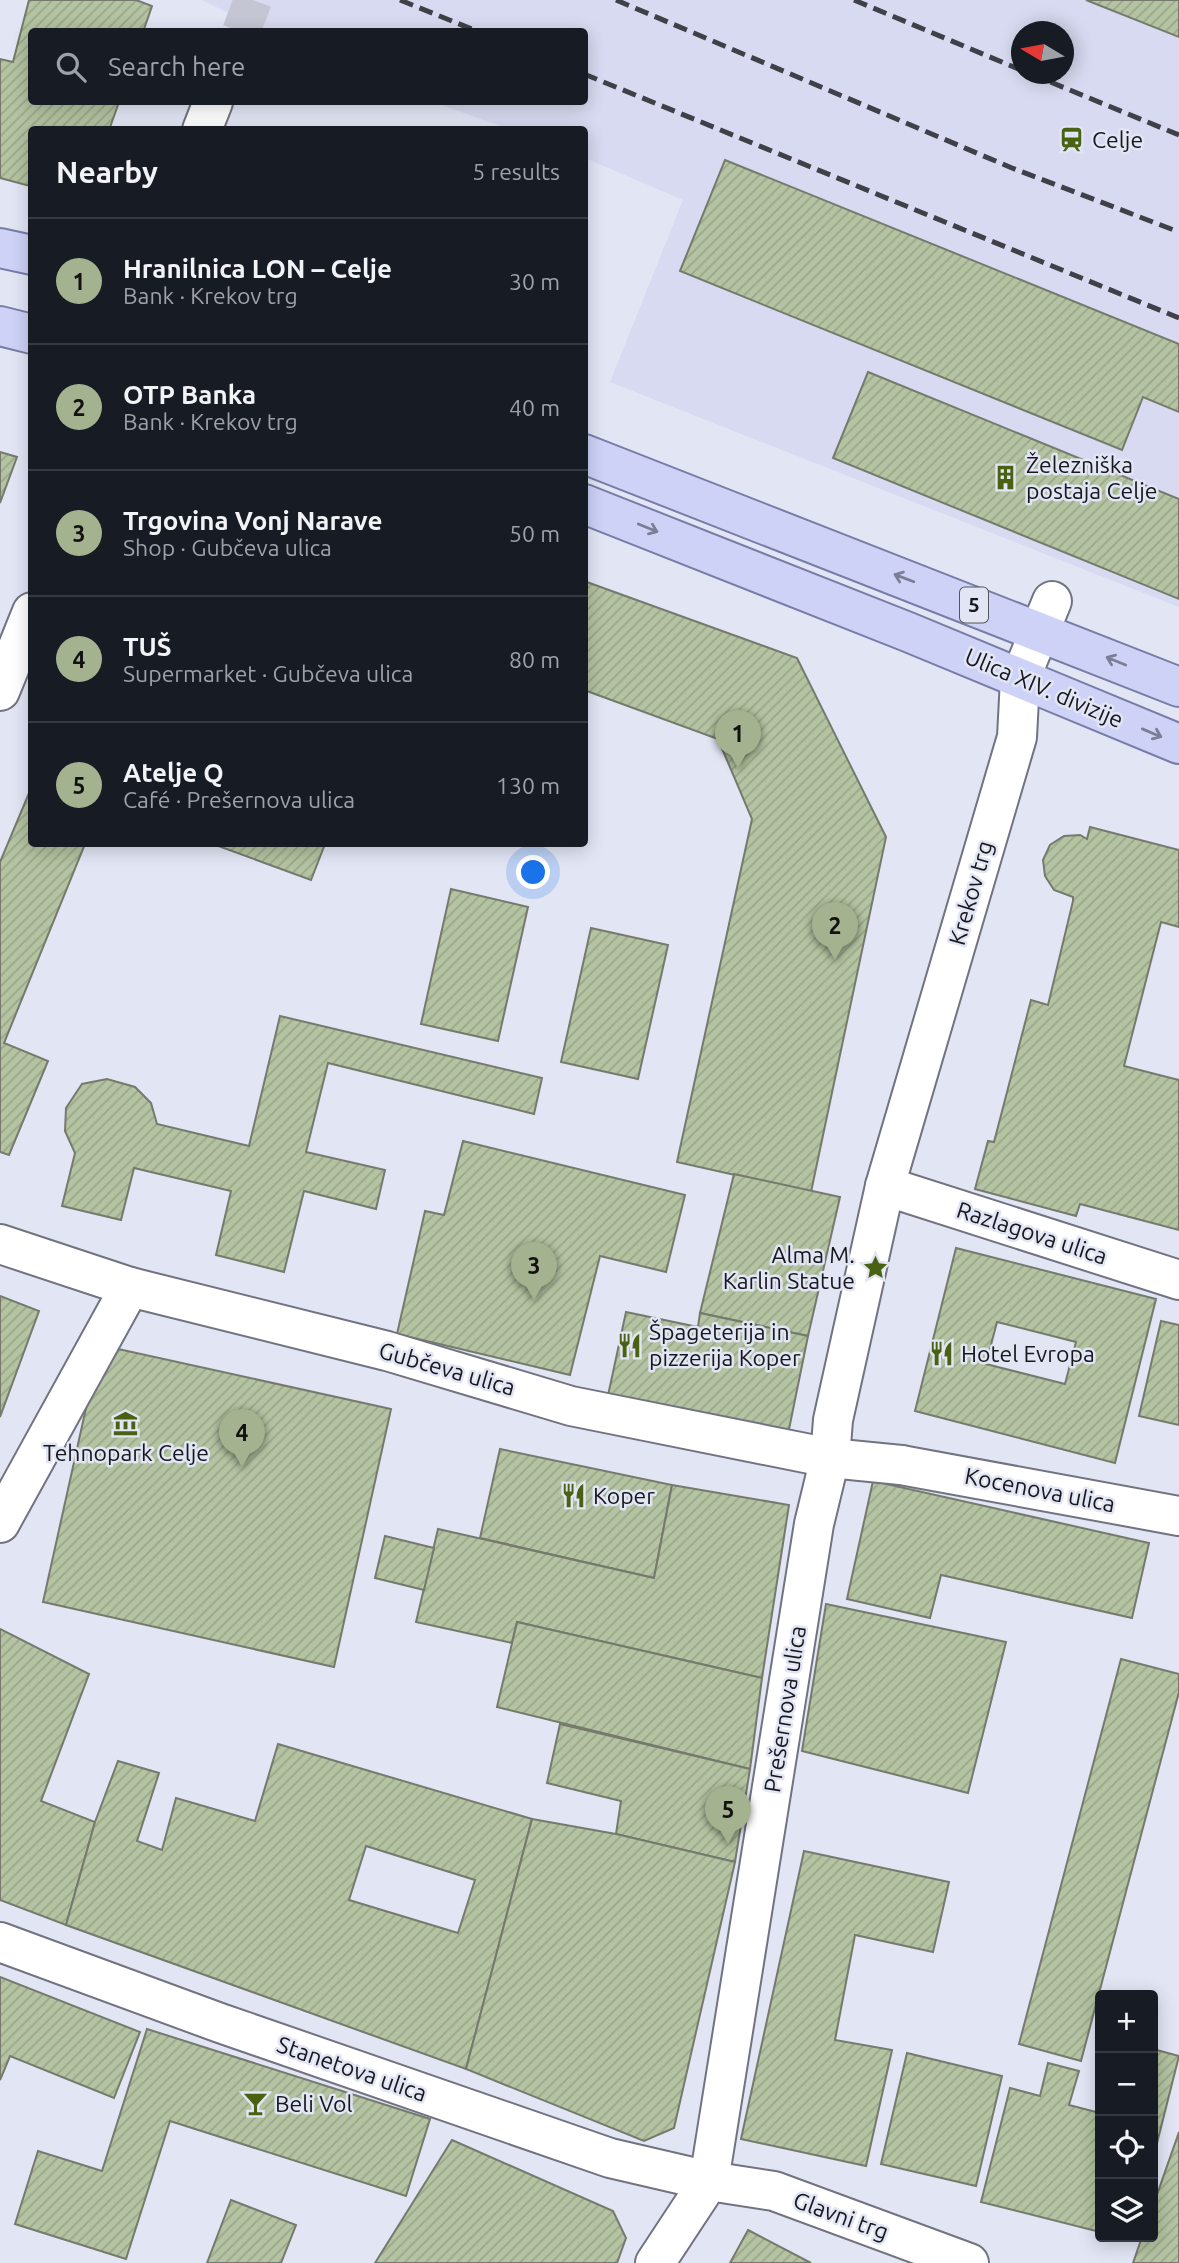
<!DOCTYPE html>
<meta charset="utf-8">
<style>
:root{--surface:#171b24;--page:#242831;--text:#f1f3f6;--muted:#9ea1a6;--line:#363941;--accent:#a5b28f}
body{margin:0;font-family:Ubuntu,sans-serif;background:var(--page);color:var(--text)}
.controls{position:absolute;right:21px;bottom:21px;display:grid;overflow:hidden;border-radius:7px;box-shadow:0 4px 18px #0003}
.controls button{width:63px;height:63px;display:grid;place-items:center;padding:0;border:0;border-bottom:2px solid var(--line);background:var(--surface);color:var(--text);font:35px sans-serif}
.compass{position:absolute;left:1011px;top:21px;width:63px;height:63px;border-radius:50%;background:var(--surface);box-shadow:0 4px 18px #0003;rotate:280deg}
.you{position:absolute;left:534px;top:873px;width:24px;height:24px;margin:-18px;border:5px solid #fff;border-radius:50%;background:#1a73e8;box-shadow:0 0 0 10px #1a73e833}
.badge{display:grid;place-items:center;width:46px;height:46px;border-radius:50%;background:var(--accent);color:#111;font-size:23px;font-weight:700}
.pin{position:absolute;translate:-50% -58px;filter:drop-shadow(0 2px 4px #0008)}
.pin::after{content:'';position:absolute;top:37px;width:24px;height:21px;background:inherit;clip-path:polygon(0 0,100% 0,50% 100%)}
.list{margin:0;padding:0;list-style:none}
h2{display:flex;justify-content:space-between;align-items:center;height:91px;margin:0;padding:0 28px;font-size:30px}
h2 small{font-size:23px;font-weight:400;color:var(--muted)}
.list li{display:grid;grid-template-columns:46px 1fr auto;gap:21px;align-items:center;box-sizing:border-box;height:126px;padding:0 28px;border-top:2px solid var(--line)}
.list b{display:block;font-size:26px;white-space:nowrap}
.list p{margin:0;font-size:23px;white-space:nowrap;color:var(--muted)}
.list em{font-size:23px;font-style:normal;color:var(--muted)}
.icon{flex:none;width:38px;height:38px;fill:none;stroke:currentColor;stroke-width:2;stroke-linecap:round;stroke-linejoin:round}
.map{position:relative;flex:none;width:1179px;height:2263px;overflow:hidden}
.search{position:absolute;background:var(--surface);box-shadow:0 4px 18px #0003;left:28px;top:28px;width:560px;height:77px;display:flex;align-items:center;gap:18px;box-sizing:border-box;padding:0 24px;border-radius:7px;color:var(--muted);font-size:26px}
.panel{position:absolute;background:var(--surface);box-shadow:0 4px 18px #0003;left:28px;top:126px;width:560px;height:721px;border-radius:7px}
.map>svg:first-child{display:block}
.built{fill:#d7daf0;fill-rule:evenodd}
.building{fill:url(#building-hatch);stroke:#757a6d;stroke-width:2;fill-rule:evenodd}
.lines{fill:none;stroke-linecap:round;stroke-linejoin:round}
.tertiary-tunnel{stroke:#c4c6d4;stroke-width:38;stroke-dasharray:38 19;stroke-linecap:butt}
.pedestrian-casing{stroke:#717380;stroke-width:42}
.minor-casing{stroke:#717380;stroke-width:42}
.tertiary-casing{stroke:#717380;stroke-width:42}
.primary-casing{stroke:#787da7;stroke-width:42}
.pedestrian{stroke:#fff;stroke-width:38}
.minor{stroke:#fff;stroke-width:38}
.tertiary{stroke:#fff;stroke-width:38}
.primary{stroke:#ced2f7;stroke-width:38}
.rail{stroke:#404148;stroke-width:5;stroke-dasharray:14 7;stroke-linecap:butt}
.oneway{stroke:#7c7e95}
.labels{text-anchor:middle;stroke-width:5;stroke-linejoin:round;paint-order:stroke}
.shield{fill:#e2e5f4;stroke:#54565e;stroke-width:2}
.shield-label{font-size:21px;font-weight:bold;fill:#17181d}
.poi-label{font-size:23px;fill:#17181d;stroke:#e2e5f4;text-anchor:start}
.street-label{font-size:23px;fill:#17181d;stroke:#e2e5f4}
</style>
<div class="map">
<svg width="1179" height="2263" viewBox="0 0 1179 2263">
<defs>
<pattern id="building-hatch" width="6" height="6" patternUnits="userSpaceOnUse" patternTransform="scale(1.75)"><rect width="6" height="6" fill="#b4c3a1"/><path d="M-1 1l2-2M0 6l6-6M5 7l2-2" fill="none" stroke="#9aa78a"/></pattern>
</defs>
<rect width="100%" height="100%" fill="#e2e5f4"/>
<path class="built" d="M202 0H1179V607L610 382 683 200 585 158 584 130 508 129 434 102H584V32L266 31ZM1021 32H1064V74H1021Z"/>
<g class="building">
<polygon points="29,0 136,0 152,6 143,32 32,32 32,102 119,102 109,130 32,130 30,186 0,178 0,59 13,62"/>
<polygon points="1086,0 1179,0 1179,37"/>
<polygon points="725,160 1179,344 1179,412 1143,397 1122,450 680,271"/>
<polygon points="868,372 1179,499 1179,599 833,458"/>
<polygon points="0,452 17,457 0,503"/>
<polygon points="584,581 797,658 886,837 811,1192 677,1162 752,819 718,739 584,690"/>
<polygon points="32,786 32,844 85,844 4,1043 48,1061 9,1155 0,1152 0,862"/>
<polygon points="1090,827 1179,850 1179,927 1161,922 1124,1066 1179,1080 1179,1230 1080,1204 1076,1216 975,1189 988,1141 994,1142 1031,1000 1048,1005 1073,901 1073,897 1054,890 1045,876 1043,860 1050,845 1064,836 1080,835 1087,839"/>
<polygon points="213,844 325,844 311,880"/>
<polygon points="451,889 528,907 498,1041 421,1024"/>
<polygon points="591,928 668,945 638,1079 561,1062"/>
<polygon points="280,1016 542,1078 534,1114 328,1063 306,1152 385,1170 376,1209 304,1191 284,1272 216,1255 231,1191 134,1168 121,1220 62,1206 75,1153 65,1131 66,1108 82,1084 107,1079 135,1087 151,1103 157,1124 249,1146"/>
<polygon points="463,1141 685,1195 666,1272 600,1256 570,1375 397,1334 425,1211 444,1215"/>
<polygon points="734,1174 840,1197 808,1336 700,1313"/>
<path d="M956 1248 1156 1299 1115 1463 915 1411ZM997 1322 1076 1342 1065 1384 986 1364Z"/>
<polygon points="0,1296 39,1311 0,1417"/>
<polygon points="626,1312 698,1327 700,1313 808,1336 787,1439 607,1400"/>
<polygon points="1161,1321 1179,1325 1179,1425 1139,1416"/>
<polygon points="100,1345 391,1409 334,1667 43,1602"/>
<polygon points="500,1449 672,1485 654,1578 480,1538"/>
<polygon points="873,1481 1149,1543 1132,1618 941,1575 930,1618 847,1599"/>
<polygon points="672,1485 789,1505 762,1678 517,1622 512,1643 416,1622 438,1529 654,1578"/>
<polygon points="385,1536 434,1548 424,1590 375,1578"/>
<polygon points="826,1604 1006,1642 968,1793 802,1751"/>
<polygon points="517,1622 762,1678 750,1769 497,1707"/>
<polygon points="0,1629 89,1674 41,1801 95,1822 66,1925 0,1900"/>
<polygon points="1121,1659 1179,1674 1179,1692 1081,2061 1019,2044"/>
<polygon points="560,1724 750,1769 735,1862 616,1834 621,1801 547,1783"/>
<path d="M278 1744 532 1819 466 2069 66 1925 95 1822 118 1761 159 1773 137 1841 162 1850 176 1798 255 1821ZM366 1846 475 1880 458 1933 349 1900Z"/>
<polygon points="532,1819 616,1834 735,1862 674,2128 644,2141 466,2069"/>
<polygon points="804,1851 949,1882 933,1952 855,1935 835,2040 892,2050 866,2166 741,2139"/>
<polygon points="0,1977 140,2032 114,2098 10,2056 0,2080"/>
<polygon points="147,2029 430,2119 406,2196 170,2121 126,2259 15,2224 38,2151 102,2171"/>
<polygon points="1153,2049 1179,2056 1153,2159"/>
<polygon points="907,2053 1002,2076 976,2186 881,2164"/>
<polygon points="1048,2063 1079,2071 1069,2105 1100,2113 1100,2232 981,2202 1010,2088 1040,2096"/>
<polygon points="1179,2132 1179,2263 1133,2263 1142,2237 1153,2237 1153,2206"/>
<polygon points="452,2140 613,2211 626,2238 617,2263 375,2263"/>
<polygon points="231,2200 296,2225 281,2263 207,2263"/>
<polygon points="748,2230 811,2263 730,2263"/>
</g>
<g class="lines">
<polyline class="tertiary-tunnel" points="241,32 253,0"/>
<defs>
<g id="pedestrian">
<polyline points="130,1287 387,1351 571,1406 830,1458 901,1465"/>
<polyline points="0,1942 220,2023 610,2158 709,2181 774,2191 969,2263"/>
<polyline points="655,2263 709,2181 814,1524 830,1458 833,1420 885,1186 1017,737 1020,679 1052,601"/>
</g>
<g id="minor">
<polyline points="0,691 32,612"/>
<polyline points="885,1186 1179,1280"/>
<polyline points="0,1244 130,1287 0,1523"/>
<polyline points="901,1465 1179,1516"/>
</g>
<polyline id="tertiary" points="202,130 213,102"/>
<g id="primary">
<polyline points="0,248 32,255"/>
<polyline points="0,326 32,334"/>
<polyline points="584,454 1179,687"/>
<polyline points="584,504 908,632 1179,744"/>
</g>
</defs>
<use href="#pedestrian" class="pedestrian-casing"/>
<use href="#minor" class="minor-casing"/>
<use href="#tertiary" class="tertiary-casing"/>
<use href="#primary" class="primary-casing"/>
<use href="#pedestrian" class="pedestrian"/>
<use href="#minor" class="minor"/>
<use href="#tertiary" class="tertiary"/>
<use href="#primary" class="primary"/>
<g class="rail">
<polyline points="400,0 479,32"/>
<polyline points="616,0 1012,168 1179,232"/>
<polyline points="854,0 1021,70"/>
<polyline points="584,74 1179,318"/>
<polyline points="1031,74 1179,135"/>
</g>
</g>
<defs><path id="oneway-shaft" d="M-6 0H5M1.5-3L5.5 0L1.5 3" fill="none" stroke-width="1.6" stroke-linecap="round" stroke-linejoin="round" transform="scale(1.75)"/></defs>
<g class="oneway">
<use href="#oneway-shaft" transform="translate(648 528) rotate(22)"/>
<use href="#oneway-shaft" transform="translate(904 578) rotate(-159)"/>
<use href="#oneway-shaft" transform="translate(1116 661) rotate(-158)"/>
<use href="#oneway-shaft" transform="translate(1152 733) rotate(23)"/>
</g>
<defs>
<symbol id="station-bare" viewBox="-9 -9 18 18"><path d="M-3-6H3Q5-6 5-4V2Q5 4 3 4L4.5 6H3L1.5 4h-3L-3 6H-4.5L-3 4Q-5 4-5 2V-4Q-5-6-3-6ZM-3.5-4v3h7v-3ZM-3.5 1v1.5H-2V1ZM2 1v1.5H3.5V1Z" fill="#486212" stroke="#e2e5f4" stroke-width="2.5" paint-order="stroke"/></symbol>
<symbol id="building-bare" viewBox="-9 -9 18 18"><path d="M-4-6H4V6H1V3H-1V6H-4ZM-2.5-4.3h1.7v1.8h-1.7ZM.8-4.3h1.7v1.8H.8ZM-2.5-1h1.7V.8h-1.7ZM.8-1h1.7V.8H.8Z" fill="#486212" stroke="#e2e5f4" stroke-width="2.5" paint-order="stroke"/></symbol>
<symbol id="sight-bare" viewBox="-9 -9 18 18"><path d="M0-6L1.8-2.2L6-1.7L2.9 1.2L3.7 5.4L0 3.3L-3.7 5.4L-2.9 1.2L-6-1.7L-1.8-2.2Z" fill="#486212" stroke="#e2e5f4" stroke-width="2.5" paint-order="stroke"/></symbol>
<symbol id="restaurant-bare" viewBox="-9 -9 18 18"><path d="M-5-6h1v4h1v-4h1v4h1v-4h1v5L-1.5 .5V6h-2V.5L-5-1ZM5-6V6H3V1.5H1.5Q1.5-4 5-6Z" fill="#486212" stroke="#e2e5f4" stroke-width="2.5" paint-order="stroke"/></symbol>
<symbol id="museum-bare" viewBox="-9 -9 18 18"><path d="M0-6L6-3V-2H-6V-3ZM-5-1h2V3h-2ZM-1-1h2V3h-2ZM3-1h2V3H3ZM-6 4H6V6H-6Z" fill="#486212" stroke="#e2e5f4" stroke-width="2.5" paint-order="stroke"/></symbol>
<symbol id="bar-bare" viewBox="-9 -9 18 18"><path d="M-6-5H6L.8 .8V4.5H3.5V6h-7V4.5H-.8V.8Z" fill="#486212" stroke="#e2e5f4" stroke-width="2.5" paint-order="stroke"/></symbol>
</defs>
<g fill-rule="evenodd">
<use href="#station-bare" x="1054" y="122" width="35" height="35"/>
<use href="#building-bare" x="988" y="460" width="35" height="35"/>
<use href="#sight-bare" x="858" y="1250" width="35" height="35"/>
<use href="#restaurant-bare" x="612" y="1328" width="35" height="35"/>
<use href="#restaurant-bare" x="924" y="1336" width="35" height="35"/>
<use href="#museum-bare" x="108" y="1406" width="35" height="35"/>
<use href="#restaurant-bare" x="556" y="1478" width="35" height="35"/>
<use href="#bar-bare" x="238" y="2086" width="35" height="35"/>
</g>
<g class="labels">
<rect class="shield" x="960" y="587.5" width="28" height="35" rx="5"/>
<g class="shield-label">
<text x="974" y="612">5</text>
</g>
<g class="poi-label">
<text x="1092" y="148">Celje</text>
<text x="1026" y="473">Železniška<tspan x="1026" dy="26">postaja Celje</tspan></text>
<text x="855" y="1263" text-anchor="end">Alma M.<tspan x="855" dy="26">Karlin Statue</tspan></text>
<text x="649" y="1340">Špageterija in<tspan x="649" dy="26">pizzerija Koper</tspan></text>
<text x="961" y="1362">Hotel Evropa</text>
<text x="126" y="1461" text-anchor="middle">Tehnopark Celje</text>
<text x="593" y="1504">Koper</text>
<text x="275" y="2112">Beli Vol</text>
</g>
<g class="street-label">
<text transform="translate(1044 688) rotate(23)" y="8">Ulica XIV. divizije</text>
<text transform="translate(971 893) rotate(-74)" y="8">Krekov trg</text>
<text transform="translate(1032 1233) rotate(18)" y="8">Razlagova ulica</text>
<text transform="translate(447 1369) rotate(16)" y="8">Gubčeva ulica</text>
<text transform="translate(1040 1490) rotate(11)" y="8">Kocenova ulica</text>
<text transform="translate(785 1709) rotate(-81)" y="8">Prešernova ulica</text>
<text transform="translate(352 2069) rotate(19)" y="8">Stanetova ulica</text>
<text transform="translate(841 2216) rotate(20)" y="8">Glavni trg</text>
</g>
</g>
</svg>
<div class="controls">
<button>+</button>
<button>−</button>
<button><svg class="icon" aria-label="locate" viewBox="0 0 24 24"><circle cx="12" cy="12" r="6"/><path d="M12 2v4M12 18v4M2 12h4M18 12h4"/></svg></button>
<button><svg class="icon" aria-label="layers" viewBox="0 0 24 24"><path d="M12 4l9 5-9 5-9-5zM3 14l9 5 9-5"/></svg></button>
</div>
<svg class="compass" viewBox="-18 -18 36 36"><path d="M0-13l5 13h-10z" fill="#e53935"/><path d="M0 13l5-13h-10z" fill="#9ea1a6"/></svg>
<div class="you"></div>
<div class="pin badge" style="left:738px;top:768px">1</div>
<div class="pin badge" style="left:835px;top:960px">2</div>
<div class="pin badge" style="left:534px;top:1300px">3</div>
<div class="pin badge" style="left:242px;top:1467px">4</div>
<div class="pin badge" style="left:728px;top:1844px">5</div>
<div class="search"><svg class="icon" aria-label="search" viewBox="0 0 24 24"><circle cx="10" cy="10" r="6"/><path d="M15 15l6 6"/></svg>Search here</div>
<section class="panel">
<h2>Nearby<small>5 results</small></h2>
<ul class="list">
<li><span class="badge">1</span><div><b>Hranilnica LON – Celje</b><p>Bank · Krekov trg</p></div><em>30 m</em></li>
<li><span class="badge">2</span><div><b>OTP Banka</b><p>Bank · Krekov trg</p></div><em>40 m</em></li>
<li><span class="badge">3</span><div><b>Trgovina Vonj Narave</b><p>Shop · Gubčeva ulica</p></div><em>50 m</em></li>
<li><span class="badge">4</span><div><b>TUŠ</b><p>Supermarket · Gubčeva ulica</p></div><em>80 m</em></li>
<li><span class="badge">5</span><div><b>Atelje Q</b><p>Café · Prešernova ulica</p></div><em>130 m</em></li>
</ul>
</section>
</div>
